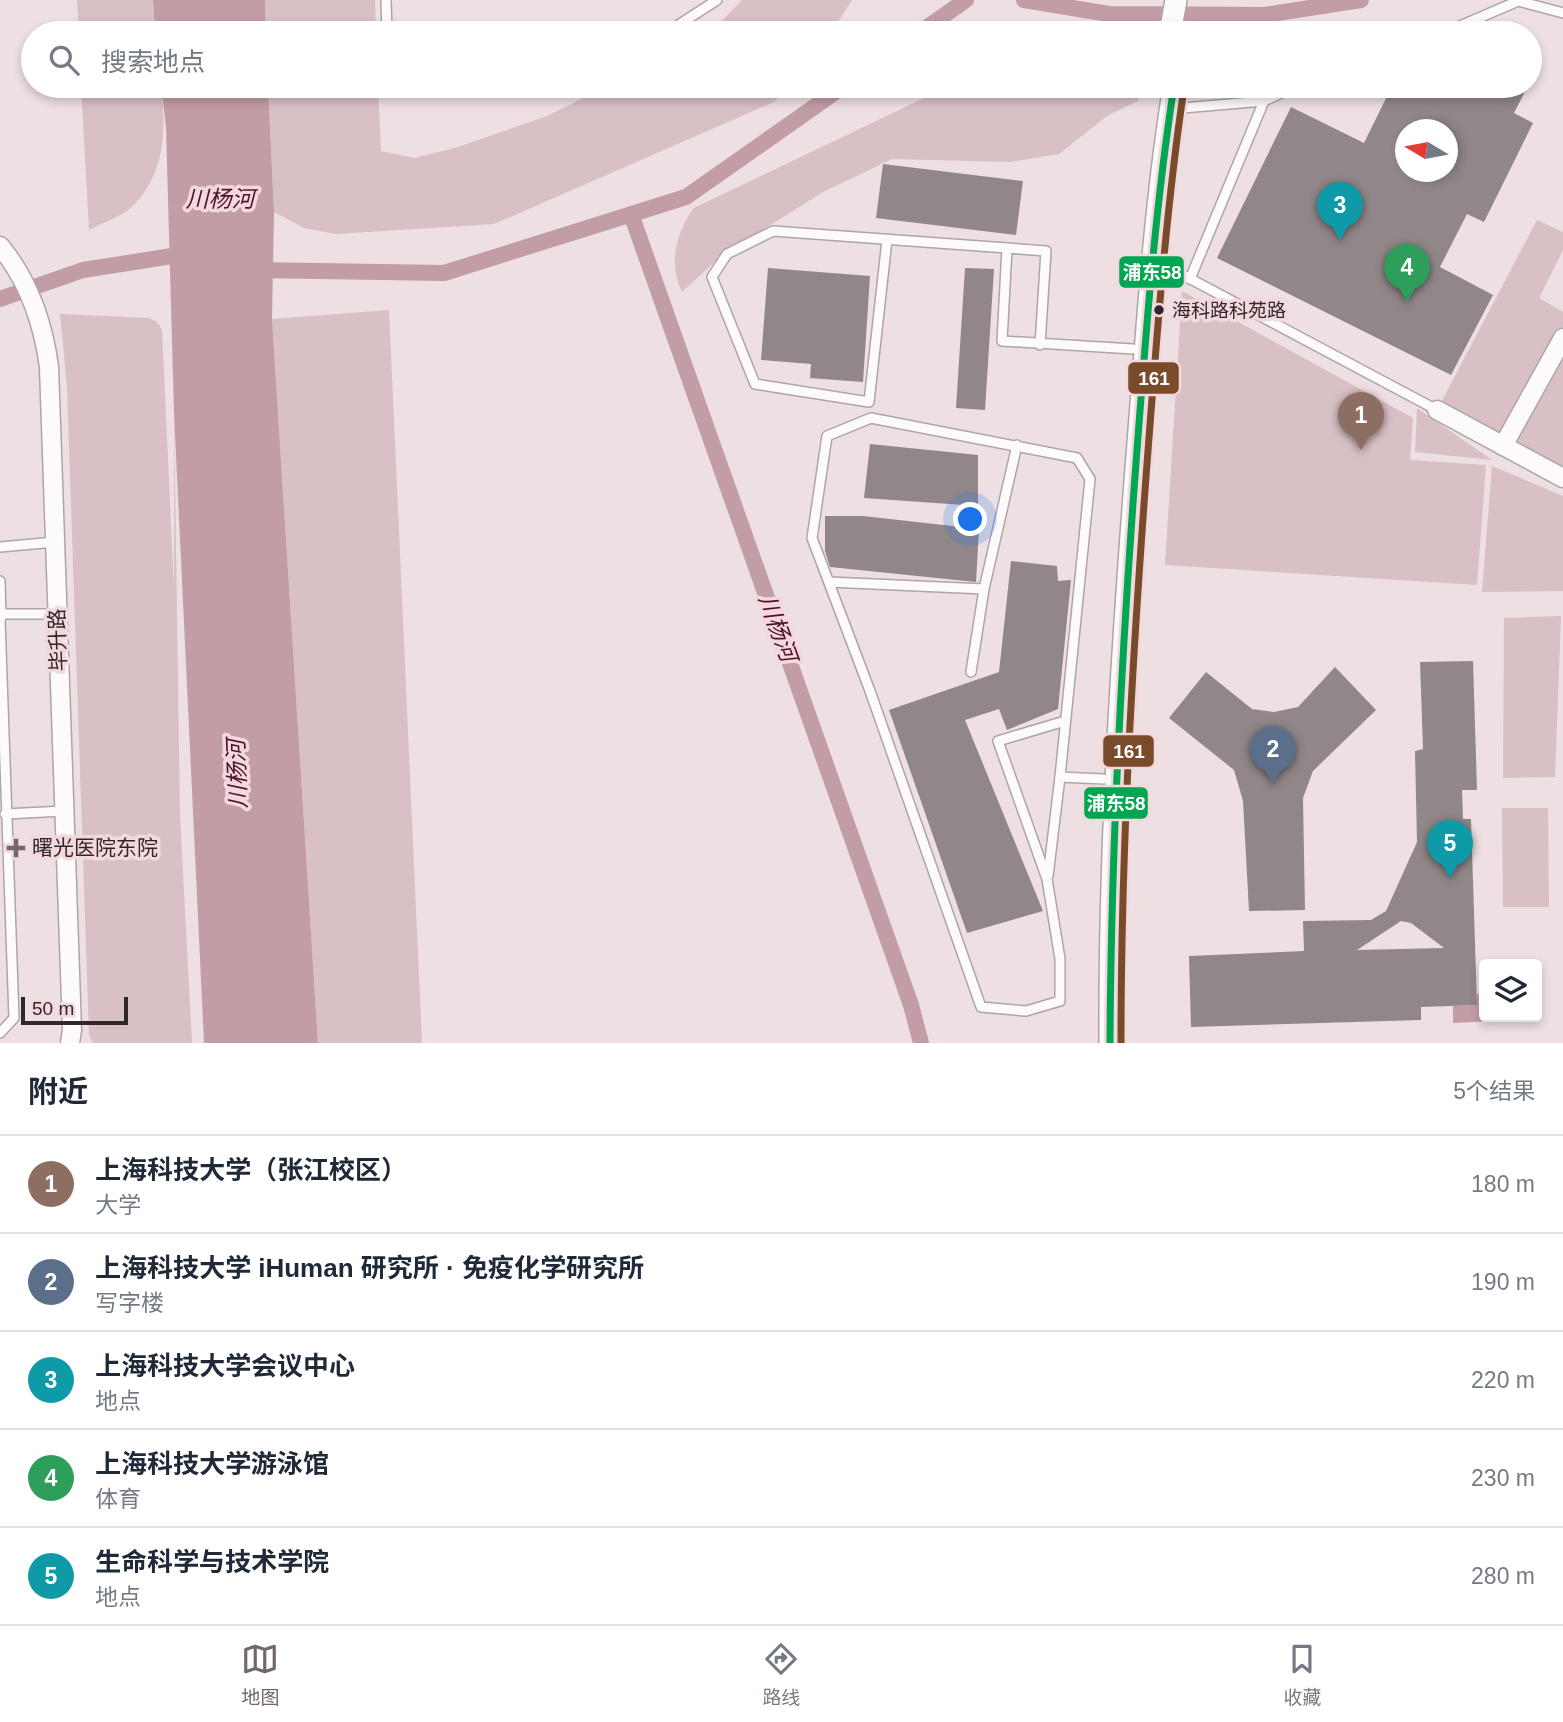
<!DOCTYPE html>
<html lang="zh">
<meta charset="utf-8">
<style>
:root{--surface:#fff;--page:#f6f6f7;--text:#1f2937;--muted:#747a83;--line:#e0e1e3;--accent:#73676a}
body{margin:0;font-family:Helvetica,"Noto Sans SC",sans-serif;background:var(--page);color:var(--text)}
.controls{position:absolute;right:21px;bottom:21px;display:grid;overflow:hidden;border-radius:7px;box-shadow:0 4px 10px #0003}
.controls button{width:63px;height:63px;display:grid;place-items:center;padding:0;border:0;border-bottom:2px solid var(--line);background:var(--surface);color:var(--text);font:35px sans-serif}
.compass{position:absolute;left:1395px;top:119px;width:63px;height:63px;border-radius:50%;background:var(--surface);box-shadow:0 4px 10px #0003;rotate:280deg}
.scale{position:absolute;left:21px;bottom:18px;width:107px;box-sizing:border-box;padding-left:7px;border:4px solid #312729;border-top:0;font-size:19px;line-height:24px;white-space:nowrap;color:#312729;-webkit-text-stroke:5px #f3d9de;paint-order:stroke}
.you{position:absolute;left:971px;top:520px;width:24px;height:24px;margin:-18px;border:5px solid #fff;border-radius:50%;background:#1a73e8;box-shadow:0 0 0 10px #1a73e833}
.badge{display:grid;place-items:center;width:46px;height:46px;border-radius:50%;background:var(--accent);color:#fff;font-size:23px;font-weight:700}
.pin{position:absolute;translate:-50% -58px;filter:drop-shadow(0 2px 4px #0008)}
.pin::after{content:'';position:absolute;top:37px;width:24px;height:21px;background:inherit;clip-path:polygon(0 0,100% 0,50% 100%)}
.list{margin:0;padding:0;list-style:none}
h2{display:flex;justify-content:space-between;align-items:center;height:91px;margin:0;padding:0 28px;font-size:30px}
h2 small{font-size:23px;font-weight:400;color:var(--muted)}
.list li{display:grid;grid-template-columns:46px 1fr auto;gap:21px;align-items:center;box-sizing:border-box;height:98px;padding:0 28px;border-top:2px solid var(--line)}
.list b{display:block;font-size:26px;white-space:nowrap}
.list p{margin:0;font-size:23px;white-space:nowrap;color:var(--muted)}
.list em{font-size:23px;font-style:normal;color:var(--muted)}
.icon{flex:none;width:38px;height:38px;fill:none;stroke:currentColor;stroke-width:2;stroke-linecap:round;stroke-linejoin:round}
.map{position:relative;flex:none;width:1563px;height:1043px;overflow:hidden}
.search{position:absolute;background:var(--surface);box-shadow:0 4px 10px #0003;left:21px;right:21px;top:21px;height:77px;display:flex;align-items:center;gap:18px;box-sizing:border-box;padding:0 24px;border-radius:38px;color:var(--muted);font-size:26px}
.sheet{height:581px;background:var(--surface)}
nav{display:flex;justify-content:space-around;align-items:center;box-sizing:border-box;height:98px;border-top:2px solid var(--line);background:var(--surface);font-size:19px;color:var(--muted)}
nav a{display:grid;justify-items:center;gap:4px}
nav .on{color:var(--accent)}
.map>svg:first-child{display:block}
.green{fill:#d8c0c5}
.water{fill:#c39da6}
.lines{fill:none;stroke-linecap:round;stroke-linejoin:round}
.canal{stroke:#c39da6;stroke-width:16}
.building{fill:#918789;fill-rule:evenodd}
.service-casing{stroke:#afa4a6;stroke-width:12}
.minor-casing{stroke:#afa4a6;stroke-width:21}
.tertiary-casing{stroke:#afa4a6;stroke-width:24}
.service{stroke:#fcfafb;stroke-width:9}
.minor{stroke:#fcfafb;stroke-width:18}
.tertiary{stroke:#fcfafb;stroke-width:21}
.bus-1-casing{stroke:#f3d9de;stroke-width:12}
.bus-2-casing{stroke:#f3d9de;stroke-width:12}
.bus-1{stroke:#00a651;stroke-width:7}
.bus-2{stroke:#7a4b2a;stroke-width:7}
.bus-dot{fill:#312729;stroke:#f3d9de;stroke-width:2.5}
.poi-dot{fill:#73676a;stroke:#f3d9de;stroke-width:2.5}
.labels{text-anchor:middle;stroke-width:7;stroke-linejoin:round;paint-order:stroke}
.bus-label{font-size:19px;fill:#312729;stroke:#f3d9de;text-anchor:start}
.street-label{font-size:21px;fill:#312729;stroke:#f3d9de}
.poi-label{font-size:21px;fill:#312729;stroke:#f3d9de;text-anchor:start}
.water-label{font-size:23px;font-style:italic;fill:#4f1328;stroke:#f3d9de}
.line-badge{stroke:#f3d9de;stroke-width:2.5}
.badge-label{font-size:19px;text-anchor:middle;font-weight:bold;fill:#fff}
</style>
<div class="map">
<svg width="1563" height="1043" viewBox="0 0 1563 1043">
<rect width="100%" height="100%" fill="#eddfe2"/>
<g class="green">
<polygon points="77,0 153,0 155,33 79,33"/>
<polygon points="265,0 375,0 376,33 266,33"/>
<polygon points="742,0 852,0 831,33 703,33 718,25"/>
<path d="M81 86H161C166 130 166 173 132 207 121 217 102 223 89 230Z"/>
<polygon points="268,86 378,86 381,151 415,158 458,147 547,116 608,86 788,86 774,102 494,224 336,234 304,228 274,212"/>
<path d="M1032 86H1141L1138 101 1107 116 1059 154 1010 162 892 159 823 192 721 256 682 292C668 263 676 233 694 208L939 91 987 94Z"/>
<polygon points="1537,220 1563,232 1563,250 1539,298 1563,312 1563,478 1437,410"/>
<polygon points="1182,291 1413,418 1410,460 1486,465 1477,585 1165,565"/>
<polygon points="389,310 422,1043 318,1043 272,319"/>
<polygon points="60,314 149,318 157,322 162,330 174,588 174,413 180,816 192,1043 93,1043 89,1035 67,387"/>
<polygon points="1417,408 1492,460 1415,452"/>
<polygon points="1492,466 1563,496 1563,591 1482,592"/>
<polygon points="1561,616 1555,777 1503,778 1504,618"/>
<polygon points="1502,808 1548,808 1549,907 1503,907"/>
</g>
<g class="water">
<polygon points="153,0 265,0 266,33 155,33"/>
<polygon points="161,86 268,86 274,212 272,319 318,1043 204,1043 174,413 166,127"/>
<polygon points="1484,993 1484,1017 1494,1017 1494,1021 1453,1023 1453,1006 1477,1005 1477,994"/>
</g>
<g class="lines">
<g class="canal">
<polyline points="1024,0 1109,14 1265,15 1361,0"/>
<polyline points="919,33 966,0"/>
<polyline points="631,214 911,1005 921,1043"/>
<polyline points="253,270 444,273 686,197 844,86"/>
<polyline points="0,299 83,270 191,253"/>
</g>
</g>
<g class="building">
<path d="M1392 86H1528L1514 113 1533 123 1484 222 1467 214 1440 267 1493 295 1451 375 1217 258 1291 107 1364 143ZM1405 130H1447V172H1405Z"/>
<polygon points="883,164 1023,181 1016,235 876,218"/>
<polygon points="768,268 870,276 863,382 810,378 811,364 761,360"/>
<polygon points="965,268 994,269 985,410 956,408"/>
<polygon points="870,444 978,455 978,506 864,498"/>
<polygon points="825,516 863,516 979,529 976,582 830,567 825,551"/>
<polygon points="1011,561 1057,566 1058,581 1071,580 1058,709 1007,730 999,709 965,720 1043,911 967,933 889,710 999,672"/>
<path d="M1473 661 1477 790H1462L1463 819H1471L1477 1005 1421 1007V1020L1191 1027 1189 956 1304 951 1303 921 1371 920 1386 911 1417 842 1415 751 1423 749 1420 662ZM1401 921 1411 923 1444 948 1357 950Z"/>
<polygon points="1335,667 1376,710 1313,771 1303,798 1305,910 1249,911 1243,801 1234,770 1169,718 1206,672 1252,709 1274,712 1298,707"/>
</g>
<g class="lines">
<defs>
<g id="service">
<polyline points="386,0 387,33"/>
<polyline points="666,33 717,0"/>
<polyline points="1444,33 1518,1 1563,13"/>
<polyline points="1171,109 1264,101"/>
<polyline points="887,240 869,402 755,384 712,277 727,254 773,231 1007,248"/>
<polyline points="1153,259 1437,410"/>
<polyline points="1190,279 1264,101 1296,86"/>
<polyline points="1040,345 1046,251 1007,248 1002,341 1133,349"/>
<polyline points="0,547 55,542"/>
<polyline points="0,581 1,618"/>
<polyline points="829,582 984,589"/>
<polyline points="2,614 57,614"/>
<polyline points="0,620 14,1018 0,1033"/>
<polyline points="971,672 984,589 1017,445"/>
<polyline points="1065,721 998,741 1047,879 1060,959 1060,1001 1026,1011 981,1007 870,691 812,538 827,436 871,418 1077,458 1090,479 1060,777 1103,779"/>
<polyline points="5,814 64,811"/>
<polyline points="1048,876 1060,777"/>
</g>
<g id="minor">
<path d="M0 246C29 281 43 322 49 367L72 1030 70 1043"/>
<polyline points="1437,410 1563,478"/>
<polyline points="1503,446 1563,338"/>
</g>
<g id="tertiary">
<polyline points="1170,33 1176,0"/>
<path d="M1110 1043C1109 847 1122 651 1137 455 1147 332 1154 208 1174 86"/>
</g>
</defs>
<use href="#service" class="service-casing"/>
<use href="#minor" class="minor-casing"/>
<use href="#tertiary" class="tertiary-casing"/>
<use href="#service" class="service"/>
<use href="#minor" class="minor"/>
<use href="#tertiary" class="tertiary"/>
<defs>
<path id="bus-1" d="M1110 1043C1111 854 1121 665 1135 476 1145 346 1154 215 1174 86"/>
<path id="bus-2" d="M1121 1043C1121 854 1132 666 1146 477 1156 347 1165 217 1184 88"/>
</defs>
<use href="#bus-1" class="bus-1-casing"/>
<use href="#bus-2" class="bus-2-casing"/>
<use href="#bus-1" class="bus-1"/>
<use href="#bus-2" class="bus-2"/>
</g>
<circle class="bus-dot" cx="1159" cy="310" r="6"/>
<path class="poi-dot" d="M12.5 837.5h7v7h7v7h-7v7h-7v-7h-7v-7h7z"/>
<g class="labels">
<g class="bus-label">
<text x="1172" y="317">海科路科苑路</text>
</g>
<g class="street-label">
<text transform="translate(58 640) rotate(-92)" y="7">毕升路</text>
</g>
<g class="poi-label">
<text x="32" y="855">曙光医院东院</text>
</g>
<g class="water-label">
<text x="220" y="207">川杨河</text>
<text transform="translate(778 628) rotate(70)" y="8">川杨河</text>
<text transform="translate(237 774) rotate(-92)" y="8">川杨河</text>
</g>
</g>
<g class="line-badge">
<rect x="1118" y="255" width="67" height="34" rx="7" fill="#00a651"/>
<rect x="1127" y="361" width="53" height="34" rx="7" fill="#7a4b2a"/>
<rect x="1102" y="734" width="53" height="34" rx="7" fill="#7a4b2a"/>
<rect x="1083" y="786" width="66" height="34" rx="7" fill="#00a651"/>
</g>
<g class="badge-label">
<text x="1152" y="279">浦东58</text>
<text x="1154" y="385">161</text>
<text x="1129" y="758">161</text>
<text x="1116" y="810">浦东58</text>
</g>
</svg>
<div class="controls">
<button><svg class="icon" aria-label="layers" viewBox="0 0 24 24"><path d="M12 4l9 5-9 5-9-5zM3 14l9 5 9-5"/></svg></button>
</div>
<svg class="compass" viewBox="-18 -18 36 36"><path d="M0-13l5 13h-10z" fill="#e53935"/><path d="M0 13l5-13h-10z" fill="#747a83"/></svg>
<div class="scale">50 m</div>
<div class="you"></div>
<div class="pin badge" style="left:1361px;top:450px;background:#8d6e63">1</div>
<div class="pin badge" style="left:1273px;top:784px;background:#5c6f8a">2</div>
<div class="pin badge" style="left:1340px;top:240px;background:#0f9aa8">3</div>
<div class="pin badge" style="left:1407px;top:302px;background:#2e9e5b">4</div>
<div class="pin badge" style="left:1450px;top:878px;background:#0f9aa8">5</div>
<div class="search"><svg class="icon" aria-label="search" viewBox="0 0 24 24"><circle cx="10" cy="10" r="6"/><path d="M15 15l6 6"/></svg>搜索地点</div>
</div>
<section class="sheet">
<h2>附近<small>5个结果</small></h2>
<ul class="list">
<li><span class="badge" style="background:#8d6e63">1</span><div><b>上海科技大学（张江校区）</b><p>大学</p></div><em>180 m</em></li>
<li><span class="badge" style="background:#5c6f8a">2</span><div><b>上海科技大学 iHuman 研究所 · 免疫化学研究所</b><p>写字楼</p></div><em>190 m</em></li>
<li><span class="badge" style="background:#0f9aa8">3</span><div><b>上海科技大学会议中心</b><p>地点</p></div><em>220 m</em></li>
<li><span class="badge" style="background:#2e9e5b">4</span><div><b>上海科技大学游泳馆</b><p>体育</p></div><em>230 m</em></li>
<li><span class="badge" style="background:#0f9aa8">5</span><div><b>生命科学与技术学院</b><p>地点</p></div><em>280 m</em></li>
</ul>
</section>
<nav>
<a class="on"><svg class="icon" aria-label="map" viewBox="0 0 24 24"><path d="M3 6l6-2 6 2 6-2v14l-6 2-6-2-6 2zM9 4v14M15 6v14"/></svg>地图</a>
<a><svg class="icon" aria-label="directions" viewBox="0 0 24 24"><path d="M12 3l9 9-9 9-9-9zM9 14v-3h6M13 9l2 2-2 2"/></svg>路线</a>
<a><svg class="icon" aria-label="saved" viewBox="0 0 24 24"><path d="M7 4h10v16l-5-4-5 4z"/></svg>收藏</a>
</nav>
